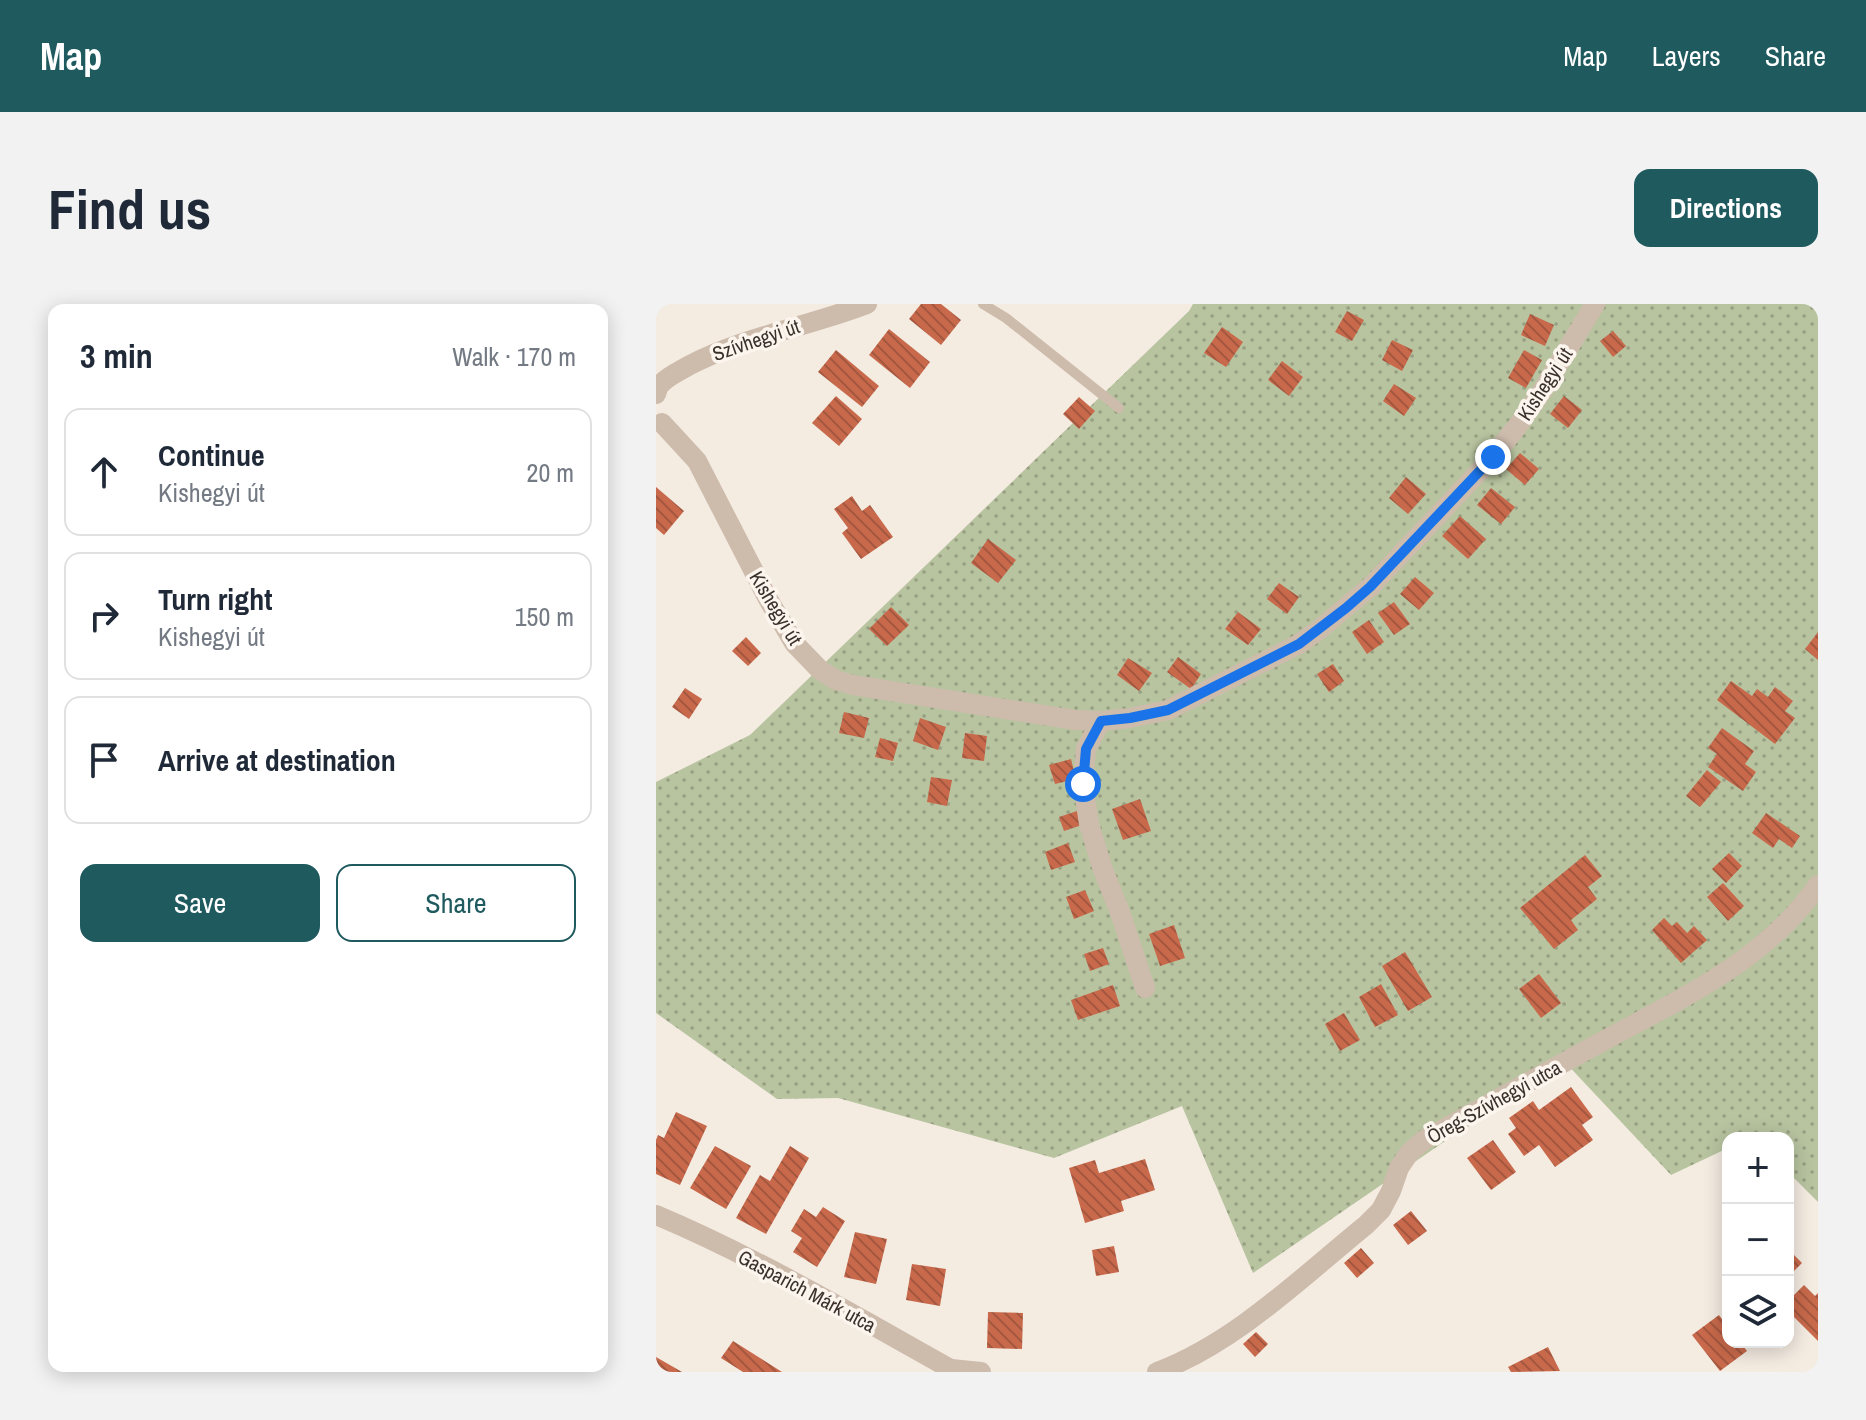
<!DOCTYPE html>
<meta charset="utf-8">
<style>
:root{--surface:#fff;--page:#f2f2f3;--text:#1f2937;--muted:#747a83;--line:#e0e1e3;--accent:#1f5a5e}
body{margin:0;font-family:"Archivo Narrow",sans-serif;background:var(--page);color:var(--text)}
.controls{position:absolute;right:24px;bottom:24px;display:grid;overflow:hidden;border-radius:16px;box-shadow:0 4px 20px #0003}
.controls button{width:72px;height:72px;display:grid;place-items:center;padding:0;border:0;border-bottom:2px solid var(--line);background:var(--surface);color:var(--text);font:40px sans-serif}
.stop{position:absolute;width:24px;height:24px;margin:-18px;border:6px solid #1a73e8;border-radius:50%;background:#fff}
.stop.end{background:#1a73e8;border-color:#fff;box-shadow:0 2px 8px #0008}
.list{margin:0;padding:0;list-style:none}
h2{display:flex;justify-content:space-between;align-items:center;height:104px;margin:0;padding:0 32px;font-size:34px}
h2 small{font-size:26px;font-weight:400;color:var(--muted)}
.list li{display:grid;grid-template-columns:52px 1fr auto;gap:24px;align-items:center;box-sizing:border-box;height:128px;margin:0 16px 16px;padding:0 16px;border:2px solid var(--line);border-radius:16px}
.list b{display:block;font-size:30px;white-space:nowrap}
.list p{margin:0;font-size:26px;white-space:nowrap;color:var(--muted)}
.list em{font-size:26px;font-style:normal;color:var(--muted)}
.actions{display:flex;gap:16px;padding:24px 32px}
.actions a{flex:1;padding:18px 0;border:2px solid var(--accent);border-radius:16px;text-align:center;font-size:28px;color:var(--accent)}
.actions .main{background:var(--accent);color:#fff}
.icon{flex:none;width:44px;height:44px;fill:none;stroke:currentColor;stroke-width:2;stroke-linecap:round;stroke-linejoin:round}
.map{position:relative;flex:none;width:1162px;height:1068px;overflow:hidden;border-radius:16px}
header{display:flex;align-items:center;gap:48px;box-sizing:border-box;height:112px;padding:0 40px;background:var(--accent);color:#fff}
header strong{font-size:38px}
nav{display:flex;gap:44px;margin-inline-start:auto;font-size:28px}
.intro{display:flex;align-items:center;justify-content:space-between;box-sizing:border-box;height:192px;padding:0 48px}
h1{margin:0;font-size:56px}
.button{padding:20px 36px;border-radius:16px;background:var(--accent);color:#fff;font-size:28px;font-weight:700}
main{display:flex;gap:48px;padding:0 48px}
aside{flex:1;background:var(--surface);border-radius:16px;box-shadow:0 4px 20px #0003}
.map>svg:first-child{display:block}
.garden{fill:url(#garden-dots)}
.building{fill:url(#building-back-hatch)}
.lines{fill:none;stroke-linecap:round;stroke-linejoin:round}
.service{stroke:#cdbbac;stroke-width:10}
.minor{stroke:#cdbbac;stroke-width:20}
.tertiary{stroke:#cdbbac;stroke-width:20}
.route{stroke:#1a73e8;stroke-width:10}
.labels{text-anchor:middle;stroke-width:7;stroke-linejoin:round;paint-order:stroke}
.street-label{font-size:20px;fill:#3b302b;stroke:#fbf5ee}
</style>
<header>
<strong>Map</strong>
<nav><a>Map</a><a>Layers</a><a>Share</a></nav>
</header>
<div class="intro"><h1>Find us</h1><a class="button">Directions</a></div>
<main>
<aside>
<h2>3 min<small>Walk · 170 m</small></h2>
<ul class="list">
<li><svg class="icon" aria-label="ahead" viewBox="0 0 24 24"><path d="M12 20V5M6 11l6-6 6 6"/></svg><div><b>Continue</b><p>Kishegyi út</p></div><em>20 m</em></li>
<li><svg class="icon" aria-label="right" viewBox="0 0 24 24"><path d="M7 20v-9h11M14 6l5 5-5 5"/></svg><div><b>Turn right</b><p>Kishegyi út</p></div><em>150 m</em></li>
<li><svg class="icon" aria-label="arrive" viewBox="0 0 24 24"><path d="M6 21V4h12l-3 4 3 4H6"/></svg><div><b>Arrive at destination</b></div></li>
</ul>
<div class="actions"><a class="main">Save</a><a>Share</a></div>
</aside>
<div class="map">
<svg width="1162" height="1068" viewBox="0 0 1162 1068">
<defs>
<pattern id="garden-dots" width="8" height="8" patternUnits="userSpaceOnUse" patternTransform="scale(2)"><rect width="8" height="8" fill="#b8c4a0"/><path d="M2 2h.1M6 6h.1" fill="none" stroke="#97a083" stroke-width="1.8" stroke-linecap="round"/></pattern>
<pattern id="building-back-hatch" width="6" height="6" patternUnits="userSpaceOnUse" patternTransform="scale(2)"><rect width="6" height="6" fill="#c8694b"/><path d="M-1 5l2 2M0 0l6 6M5-1l2 2" fill="none" stroke="#a4573f"/></pattern>
</defs>
<rect width="100%" height="100%" fill="#f4ebe1"/>
<polygon class="garden" points="537,0 1162,0 1162,898 1132,868 1132,834 1098,834 1097,832 1093,834 1072,834 1072,844 1015,871 907,756 597,969 526,802 398,854 182,794 121,795 0,709 0,478 94,431 533,7"/>
<g class="building">
<polygon points="265,0 285,0 305,16 285,41 253,15"/>
<polygon points="691,7 708,16 696,37 679,28"/>
<polygon points="874,10 898,21 889,42 865,31"/>
<polygon points="566,23 587,38 570,63 548,49"/>
<polygon points="233,25 274,58 254,84 213,51"/>
<polygon points="957,27 970,42 957,53 944,37"/>
<polygon points="736,36 757,46 746,67 726,56"/>
<polygon points="180,46 223,82 206,103 162,68"/>
<polygon points="868,46 886,56 870,84 852,74"/>
<polygon points="626,57 647,73 633,92 612,76"/>
<polygon points="738,80 760,94 748,112 727,97"/>
<polygon points="180,92 206,115 183,142 156,119"/>
<polygon points="908,92 926,106 912,124 894,110"/>
<polygon points="423,93 439,107 423,125 407,110"/>
<polygon points="864,149 883,165 869,181 850,165"/>
<polygon points="750,173 770,190 752,210 733,194"/>
<polygon points="0,183 28,207 8,231 0,224"/>
<polygon points="835,184 859,203 845,220 821,201"/>
<polygon points="196,192 206,207 214,201 237,233 205,255 186,229 192,224 178,205"/>
<polygon points="804,212 830,235 812,255 786,232"/>
<polygon points="332,235 360,256 342,279 315,259"/>
<polygon points="759,273 778,289 763,306 744,290"/>
<polygon points="623,279 643,293 631,310 611,295"/>
<polygon points="738,298 754,320 738,331 722,309"/>
<polygon points="235,303 253,321 231,342 213,325"/>
<polygon points="582,308 605,325 592,341 569,325"/>
<polygon points="713,316 728,338 711,350 696,328"/>
<polygon points="1162,328 1162,356 1149,345"/>
<polygon points="90,333 105,349 92,362 76,347"/>
<polygon points="522,353 545,370 535,385 511,368"/>
<polygon points="472,354 496,369 483,387 461,371"/>
<polygon points="677,360 688,377 673,388 661,370"/>
<polygon points="1075,377 1096,392 1101,385 1112,393 1119,383 1137,397 1129,407 1139,414 1119,440 1061,396"/>
<polygon points="29,384 46,395 33,415 16,403"/>
<polygon points="188,408 213,414 208,434 183,429"/>
<polygon points="264,414 290,423 282,446 257,437"/>
<polygon points="1066,424 1098,447 1089,460 1100,468 1087,487 1052,463 1061,450 1052,444"/>
<polygon points="309,429 331,432 328,457 306,454"/>
<polygon points="224,434 242,439 237,457 219,453"/>
<polygon points="415,455 420,475 399,480 393,461"/>
<polygon points="1051,466 1065,478 1044,503 1030,492"/>
<polygon points="275,473 296,476 291,502 271,498"/>
<polygon points="484,495 495,527 467,536 456,505"/>
<polygon points="421,507 426,521 408,527 403,513"/>
<polygon points="1110,509 1144,532 1136,544 1123,535 1117,544 1096,529"/>
<polygon points="412,539 419,558 395,566 389,548"/>
<polygon points="1073,549 1086,562 1070,579 1056,565"/>
<polygon points="929,551 946,572 932,583 941,595 915,616 922,626 898,645 864,604"/>
<polygon points="1067,579 1088,602 1072,617 1051,593"/>
<polygon points="429,586 438,607 418,615 410,593"/>
<polygon points="1008,614 1016,622 1021,618 1031,629 1038,622 1051,636 1025,659 996,626"/>
<polygon points="518,621 529,654 504,662 493,630"/>
<polygon points="447,644 453,660 434,667 428,650"/>
<polygon points="749,648 776,693 752,707 726,662"/>
<polygon points="883,670 905,699 885,714 863,685"/>
<polygon points="725,680 742,711 719,723 703,693"/>
<polygon points="457,681 464,702 422,716 415,696"/>
<polygon points="688,709 704,736 684,747 669,720"/>
<polygon points="915,783 937,813 926,821 937,836 899,863 883,841 868,852 852,830 860,824 853,814 877,797 883,806"/>
<polygon points="20,808 51,822 24,881 0,870 0,836 2,831 8,834"/>
<polygon points="837,836 860,868 835,886 811,854"/>
<polygon points="59,842 95,862 70,905 34,884"/>
<polygon points="134,842 153,854 110,930 80,914 104,871 114,877"/>
<polygon points="489,855 499,886 465,897 468,907 429,919 413,864 439,856 443,869"/>
<polygon points="167,903 189,917 161,963 137,948 146,934 135,927 148,905 160,913"/>
<polygon points="755,907 771,927 752,941 737,921"/>
<polygon points="199,928 231,935 220,980 188,973"/>
<polygon points="458,942 463,968 440,972 436,946"/>
<polygon points="705,944 718,959 701,974 688,959"/>
<polygon points="1132,945 1146,959 1132,973"/>
<polygon points="256,960 290,965 284,1002 250,996"/>
<polygon points="1148,981 1159,992 1162,989 1162,1037 1132,1007 1132,997"/>
<polygon points="332,1008 367,1009 366,1045 331,1044"/>
<polygon points="1063,1011 1072,1023 1072,1038 1084,1038 1091,1047 1064,1067 1036,1031"/>
<polygon points="600,1028 612,1040 599,1053 587,1040"/>
<polygon points="77,1037 126,1068 87,1068 65,1054"/>
<polygon points="892,1043 904,1067 855,1068 852,1063"/>
<polygon points="0,1053 26,1068 0,1068"/>
</g>
<g class="lines">
<polyline class="service" points="327,0 350,14 463,104"/>
<g class="minor">
<path d="M0 90C1 87 3 81 6 79 12 72 24 67 32 62 89 32 152 23 211 0"/>
<polyline points="6,119 41,157 112,295 138,339 164,366 180,376 197,381 419,416 445,417 474,414 512,406 643,340 664,325 714,283 837,153 863,120 885,89 939,0"/>
<polyline points="445,417 430,445 427,480 433,520 446,563 465,611 489,684"/>
<polyline points="295,1065 325,1068"/>
<path d="M501 1068C579 1039 646 973 710 921L725 906 735 887 743 864 753 849 768 836C829 802 890 768 951 735 1028 693 1111 655 1162 581"/>
</g>
<path class="tertiary" d="M0 911C102 954 203 1014 300 1068"/>
</g>
<g class="lines">
<polyline class="route" points="427,480 430,445 445,417 474,414 512,406 643,340 690,304 714,283 837,153"/>
</g>
<g class="labels">
<g class="street-label">
<text transform="translate(100 36) rotate(-19)" y="7">Szívhegyi út</text>
<text transform="translate(889 80) rotate(-57)" y="7">Kishegyi út</text>
<text transform="translate(120 304) rotate(59)" y="7">Kishegyi út</text>
<text transform="translate(838 798) rotate(-29)" y="7">Öreg-Szívhegyi utca</text>
<text transform="translate(151 987) rotate(28)" y="7">Gasparich Márk utca</text>
</g>
</g>
</svg>
<div class="controls">
<button>+</button>
<button>−</button>
<button><svg class="icon" aria-label="layers" viewBox="0 0 24 24"><path d="M12 4l9 5-9 5-9-5zM3 14l9 5 9-5"/></svg></button>
</div>
<div class="stop" style="left:427px;top:480px"></div>
<div class="stop end" style="left:837px;top:153px"></div>
</div>
</main>
